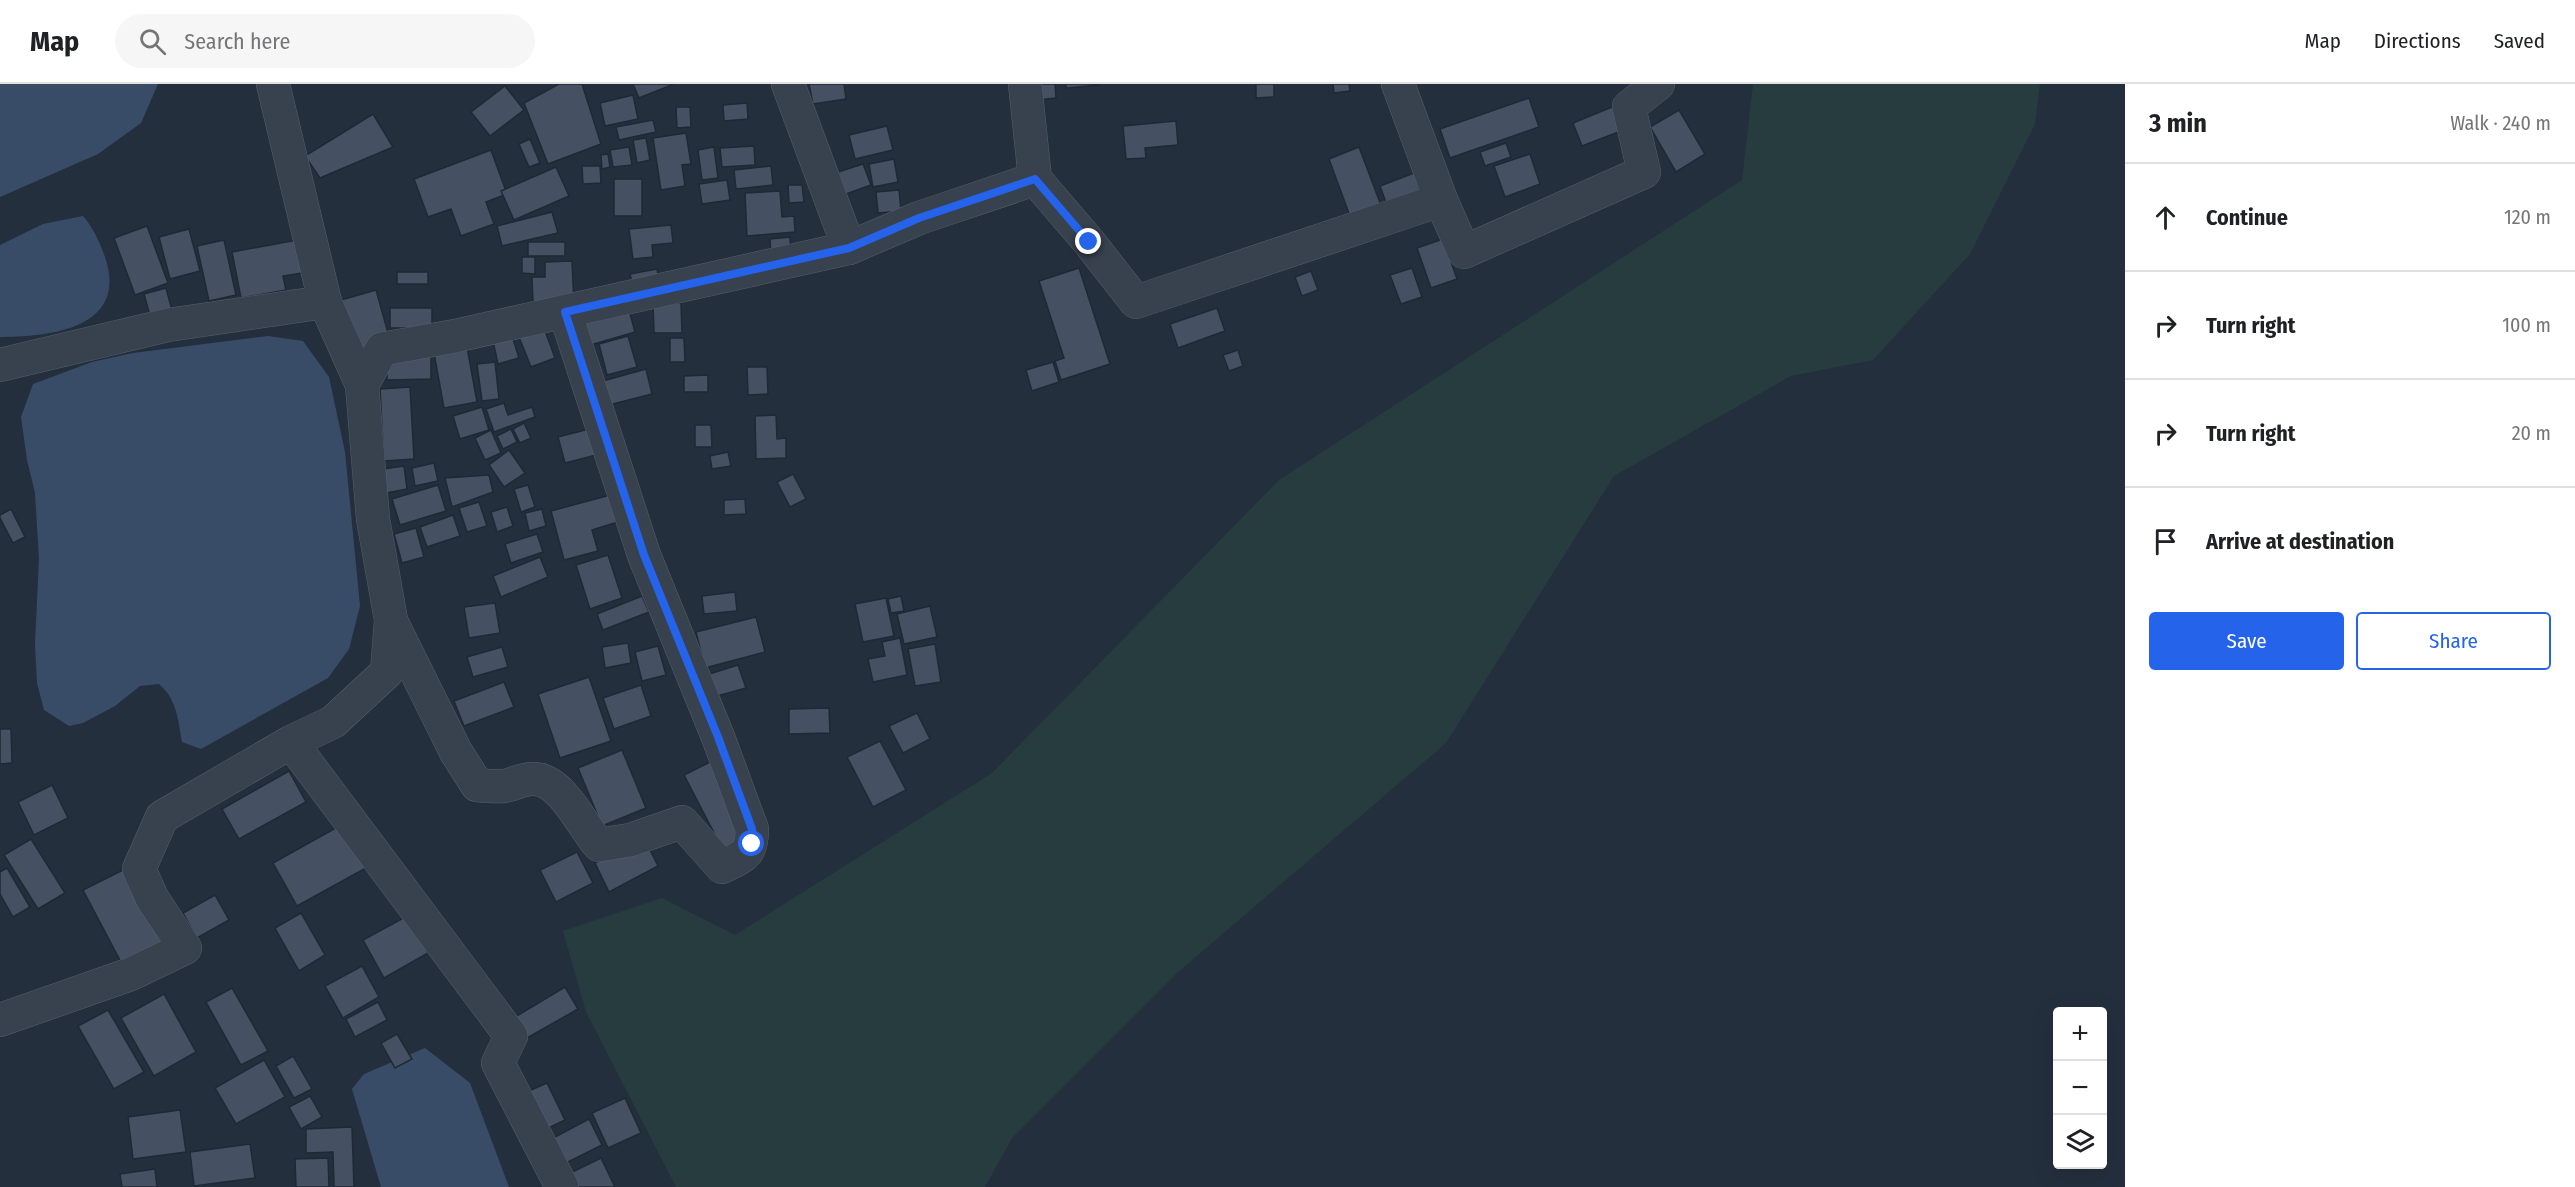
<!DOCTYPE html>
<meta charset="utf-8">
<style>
:root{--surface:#fff;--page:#f6f6f6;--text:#202124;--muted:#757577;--line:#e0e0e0;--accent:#2563eb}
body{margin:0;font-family:"Fira Sans Condensed",sans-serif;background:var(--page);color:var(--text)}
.controls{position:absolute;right:18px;bottom:18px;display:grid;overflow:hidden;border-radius:6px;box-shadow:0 6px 24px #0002}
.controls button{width:54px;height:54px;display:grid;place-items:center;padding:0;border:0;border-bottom:2px solid var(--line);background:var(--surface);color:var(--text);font:30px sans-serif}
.stop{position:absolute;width:18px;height:18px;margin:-14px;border:4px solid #2563eb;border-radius:50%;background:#fff}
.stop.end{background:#2563eb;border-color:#fff;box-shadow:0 2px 6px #0008}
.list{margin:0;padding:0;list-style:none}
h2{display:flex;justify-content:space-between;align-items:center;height:78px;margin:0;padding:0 24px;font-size:26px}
h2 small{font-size:20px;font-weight:400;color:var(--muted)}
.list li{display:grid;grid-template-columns:39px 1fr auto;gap:18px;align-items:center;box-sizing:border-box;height:108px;padding:0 24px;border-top:2px solid var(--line)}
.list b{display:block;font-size:22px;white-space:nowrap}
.list em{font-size:20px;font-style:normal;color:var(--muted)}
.actions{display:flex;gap:12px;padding:18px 24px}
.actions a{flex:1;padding:14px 0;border:2px solid var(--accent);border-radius:6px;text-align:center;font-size:21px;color:var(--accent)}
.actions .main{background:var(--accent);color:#fff}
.icon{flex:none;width:33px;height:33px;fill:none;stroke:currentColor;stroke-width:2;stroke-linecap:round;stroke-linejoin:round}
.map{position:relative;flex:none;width:2125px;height:1103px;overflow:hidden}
header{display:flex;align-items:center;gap:36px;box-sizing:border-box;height:84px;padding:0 30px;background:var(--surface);border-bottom:2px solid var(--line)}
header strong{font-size:28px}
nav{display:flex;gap:33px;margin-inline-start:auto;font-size:21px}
.search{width:420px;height:54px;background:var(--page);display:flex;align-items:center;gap:15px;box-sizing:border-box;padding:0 21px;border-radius:33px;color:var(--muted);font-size:22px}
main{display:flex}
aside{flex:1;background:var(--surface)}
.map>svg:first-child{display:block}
.green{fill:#263c3f}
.water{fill:#394c67}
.building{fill:#455162;stroke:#1f2835;stroke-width:1.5}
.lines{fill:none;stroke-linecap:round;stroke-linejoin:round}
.minor-casing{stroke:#565f6c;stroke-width:34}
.minor{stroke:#38414e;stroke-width:33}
.route{stroke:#2563eb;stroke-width:8}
</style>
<header>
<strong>Map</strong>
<div class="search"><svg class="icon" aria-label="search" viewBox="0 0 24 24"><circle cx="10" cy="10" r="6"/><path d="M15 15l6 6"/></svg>Search here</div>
<nav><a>Map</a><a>Directions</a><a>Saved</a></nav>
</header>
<main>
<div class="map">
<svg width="2125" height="1103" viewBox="0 0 2125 1103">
<rect width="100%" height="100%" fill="#242f3e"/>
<polygon class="green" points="1753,0 2040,0 2035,40 1970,170 1873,276 1791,292 1614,392 1446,659 1176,890 1012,1054 985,1103 676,1103 586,928 563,847 662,814 735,851 992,689 1279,396 1742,96"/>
<g class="water">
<polygon points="0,0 158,0 141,39 98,70 0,113"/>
<path d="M83 132C94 145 99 157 105 173 129 244 51 253 0 253V161L43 140Z"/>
<path d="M268 252 303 257 329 293 345 368 360 522 349 565 328 594 201 665 182 658C178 636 177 615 159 600L140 602 115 622 83 639 69 642 44 626 37 599 35 560 39 475 35 409 27 376 21 333 33 300 92 278 133 269Z"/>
<polygon points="425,964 470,999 509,1103 381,1103 352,1005 364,990"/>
</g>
<g class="building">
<polygon points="559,0 582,0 601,60 548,80 524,19"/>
<polygon points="633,0 674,0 639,14"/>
<polygon points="809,0 844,0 846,15 813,20"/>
<polygon points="1035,0 1055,0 1056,14 1036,16"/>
<polygon points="1066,0 1099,0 1099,1 1066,4"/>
<polygon points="1256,0 1274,0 1274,13 1256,14"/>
<polygon points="1333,0 1349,0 1350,7 1334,9"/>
<polygon points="505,2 524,26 490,52 471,28"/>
<polygon points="633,11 638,35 605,42 600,19"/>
<polygon points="1529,14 1539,43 1450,74 1440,45"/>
<polygon points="747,19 748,35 724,37 723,21"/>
<polygon points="676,23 690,23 691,43 677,44"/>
<polygon points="1612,23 1621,47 1582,62 1573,39"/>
<polygon points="1679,26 1705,70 1676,88 1650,43"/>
<polygon points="373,30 393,63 320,94 305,72"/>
<polygon points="653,36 656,48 619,56 616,43"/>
<polygon points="1176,37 1178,61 1145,64 1146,74 1126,75 1123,42"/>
<polygon points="887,42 893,66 855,75 849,51"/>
<polygon points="686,49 691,80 682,81 685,102 661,106 653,54"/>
<polygon points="646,54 650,76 637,79 633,56"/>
<polygon points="530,55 540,79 529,83 519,60"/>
<polygon points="1506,59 1511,73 1485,82 1480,68"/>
<polygon points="754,62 755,81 722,83 720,64"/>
<polygon points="629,63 632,81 613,83 610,66"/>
<polygon points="714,63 718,94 702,96 698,66"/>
<polygon points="1359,63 1382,124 1351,135 1329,75"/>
<polygon points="491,66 507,110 486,118 494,140 461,152 451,125 428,133 414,95"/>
<polygon points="608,70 610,83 602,85 601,71"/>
<polygon points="1530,70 1540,100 1505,113 1494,82"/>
<polygon points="894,75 898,98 873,103 869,80"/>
<polygon points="863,80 871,101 846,110 838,88"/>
<polygon points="582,82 600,82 601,99 583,100"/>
<polygon points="771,82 773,101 736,105 734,86"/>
<polygon points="556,83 569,112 514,136 501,107"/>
<polygon points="1414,89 1423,115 1389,127 1380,102"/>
<rect x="614" y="95" width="28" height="37"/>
<polygon points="727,96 730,116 702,120 699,100"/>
<polygon points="788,101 802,101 804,118 789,119"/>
<polygon points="899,106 901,127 878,129 876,108"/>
<polygon points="780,107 782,133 794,132 795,148 747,152 745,109"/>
<polygon points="552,128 558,149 502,162 497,142"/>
<polygon points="671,141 673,159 652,161 653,173 633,175 629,145"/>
<polygon points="147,142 168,199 135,211 114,154"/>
<polygon points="189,145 200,187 170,195 159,153"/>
<polygon points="790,153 791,173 771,174 770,155"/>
<polygon points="308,154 314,187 283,192 286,206 241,214 232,168"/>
<polygon points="1443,155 1457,195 1431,204 1417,164"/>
<polygon points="224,156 236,211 209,217 197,162"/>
<rect x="528" y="158" width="37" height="14"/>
<polygon points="522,173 535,173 535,190 522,189"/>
<polygon points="572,177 574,220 533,221 532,193 545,193 545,178"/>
<polygon points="1079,184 1110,280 1061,296 1055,277 1064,274 1039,197"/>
<polygon points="1412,184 1422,213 1401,220 1390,191"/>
<polygon points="657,185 660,203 634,208 630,190"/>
<polygon points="1311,187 1318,206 1302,212 1295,193"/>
<rect x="397" y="188" width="31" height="12"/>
<polygon points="166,204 173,230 151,236 144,210"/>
<polygon points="376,206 390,256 356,266 341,216"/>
<polygon points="653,219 681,219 682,249 654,249"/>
<rect x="390" y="224" width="42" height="20"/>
<polygon points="1217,224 1225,247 1178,264 1170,240"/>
<polygon points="629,226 635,248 587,262 581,239"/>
<polygon points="544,244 555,274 531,283 519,253"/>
<polygon points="512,252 519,274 498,280 493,257"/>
<polygon points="628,252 637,283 607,291 599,260"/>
<polygon points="670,254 684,254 685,278 670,278"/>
<polygon points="467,263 477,318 444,324 434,269"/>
<polygon points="1238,266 1243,282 1229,287 1223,271"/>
<polygon points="431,270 431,295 387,296 387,271"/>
<polygon points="495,278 499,315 482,317 477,280"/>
<polygon points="1053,278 1059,298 1032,307 1026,286"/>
<polygon points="747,283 767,283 768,310 748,311"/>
<polygon points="646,285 652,310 609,321 603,297"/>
<polygon points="708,291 708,308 684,308 684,292"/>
<polygon points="410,303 414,375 384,377 380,305"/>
<polygon points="504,319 508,331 532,323 535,333 494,348 486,325"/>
<polygon points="482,323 489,346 460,355 453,332"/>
<polygon points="776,331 777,355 786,354 786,374 756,375 755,332"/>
<polygon points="524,339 531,354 520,359 513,345"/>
<polygon points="695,341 711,341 712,363 695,363"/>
<polygon points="593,344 600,370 565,379 558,353"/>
<polygon points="511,345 517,358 503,365 497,352"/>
<polygon points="491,346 501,369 485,376 475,354"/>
<polygon points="509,366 525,389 504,403 489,381"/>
<polygon points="728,368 731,382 712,385 710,372"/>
<polygon points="434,379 438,397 415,402 412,384"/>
<polygon points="404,382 407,405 386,409 383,385"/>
<polygon points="793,390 806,415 790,423 777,398"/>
<polygon points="489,391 493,408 452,423 445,394"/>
<polygon points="438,401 446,427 400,441 392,415"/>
<polygon points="528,401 535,423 521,428 514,405"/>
<polygon points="614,410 621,437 592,446 598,467 564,476 551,427"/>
<polygon points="745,415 746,430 724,431 724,416"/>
<polygon points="479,418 487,442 467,448 459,424"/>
<polygon points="507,423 513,442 497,448 491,428"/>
<polygon points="11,425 25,453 13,459 0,434 0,431"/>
<polygon points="542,425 546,442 529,447 525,429"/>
<polygon points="453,431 460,452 427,463 420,443"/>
<polygon points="416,444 424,473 402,479 394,450"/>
<polygon points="537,450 543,468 511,479 505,460"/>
<polygon points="608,471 622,514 590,525 576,481"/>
<polygon points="540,473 548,493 501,513 493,492"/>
<polygon points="735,508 737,527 704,530 702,512"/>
<polygon points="642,512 649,528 603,546 597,530"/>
<polygon points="901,512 904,527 891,529 888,515"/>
<polygon points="886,514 894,552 863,558 855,520"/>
<polygon points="495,519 500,549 469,554 464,523"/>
<polygon points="930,522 937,553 904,560 897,530"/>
<polygon points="756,533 765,568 705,584 696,548"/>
<polygon points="900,554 907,591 873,598 868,575 885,572 882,558"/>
<polygon points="628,559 631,579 605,584 602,563"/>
<polygon points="935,560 941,598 915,602 908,565"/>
<polygon points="658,562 666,591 642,597 635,568"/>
<polygon points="502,563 508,583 473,593 467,573"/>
<polygon points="738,581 746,604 710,614 703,592"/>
<polygon points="589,593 611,657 560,674 538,610"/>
<polygon points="504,598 514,623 464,642 454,617"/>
<polygon points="641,601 651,632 614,645 603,614"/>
<polygon points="829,624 830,649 789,650 789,625"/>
<polygon points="917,629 930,655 903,669 889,642"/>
<polygon points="0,645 11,645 12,679 0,680"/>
<polygon points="880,657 906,706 873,723 847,673"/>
<polygon points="622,666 646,724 602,742 578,684"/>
<polygon points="710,678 751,755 724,768 684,691"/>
<polygon points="289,687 306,718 239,755 222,725"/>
<polygon points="52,701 68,734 34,751 18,718"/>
<polygon points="341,741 366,784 297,822 273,779"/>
<polygon points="644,754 658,782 609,808 595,779"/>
<polygon points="31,755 65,809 38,825 4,771"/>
<polygon points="577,768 593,799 556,818 540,786"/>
<polygon points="7,784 30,823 13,833 0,810 0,788"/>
<polygon points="123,786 162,859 122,880 83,806"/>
<polygon points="215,811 229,836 197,854 183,829"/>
<polygon points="301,829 325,871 299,887 275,844"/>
<polygon points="407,832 428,869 384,894 363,856"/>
<polygon points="362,882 379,913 343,934 325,902"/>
<polygon points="565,903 578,925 527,954 515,933"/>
<polygon points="232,904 268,967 241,981 206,918"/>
<polygon points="164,910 196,968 154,992 121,934"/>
<polygon points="378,918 387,936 355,953 346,935"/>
<polygon points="108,926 144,988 114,1005 78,942"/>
<polygon points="397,950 412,975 395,984 381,959"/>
<polygon points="293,972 312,1005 294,1014 276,982"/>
<polygon points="264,976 285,1013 236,1040 215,1004"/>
<polygon points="547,999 565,1036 540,1048 522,1010"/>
<polygon points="310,1012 322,1033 301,1045 289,1023"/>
<polygon points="625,1014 641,1049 608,1064 592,1029"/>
<polygon points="180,1026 186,1068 133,1075 128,1033"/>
<polygon points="589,1035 602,1061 566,1079 553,1054"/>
<polygon points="352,1043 354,1103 334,1103 333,1068 306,1069 306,1045"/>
<polygon points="250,1060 255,1094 194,1102 190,1068"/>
<polygon points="328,1074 329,1103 296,1103 295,1075"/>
<polygon points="601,1074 615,1103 570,1103 564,1092"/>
<polygon points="155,1085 157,1103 122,1103 120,1090"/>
</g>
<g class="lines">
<defs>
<g id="minor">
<polyline points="273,0 325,218"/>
<polyline points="788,0 849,164"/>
<polyline points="1025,0 1035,95"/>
<polyline points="1441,116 1464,168 1644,88 1629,23 1658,0"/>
<polyline points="0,281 168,241 325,218 362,301"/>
<path d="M391 537 456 668 477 701C486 702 496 703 505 702 514 700 523 695 532 695 561 693 582 742 599 761L630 756 682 738 722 783C743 772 752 772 752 745L718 653 644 471 565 228"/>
<polyline points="291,658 511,952 498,979 562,1103"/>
<polyline points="0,936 131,890 185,864 152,814 139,785 162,733 291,658 333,638 387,588 391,536 373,435 362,301 382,265 455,252 849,164 919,134 1035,95 1089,158 1136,218 1441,116 1398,0"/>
</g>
</defs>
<use href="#minor" class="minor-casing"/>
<use href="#minor" class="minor"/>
</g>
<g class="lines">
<polyline class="route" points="752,760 752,745 718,653 644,471 565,228 849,164 919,134 1035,95 1089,158"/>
</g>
</svg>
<div class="controls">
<button>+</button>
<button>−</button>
<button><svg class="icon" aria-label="layers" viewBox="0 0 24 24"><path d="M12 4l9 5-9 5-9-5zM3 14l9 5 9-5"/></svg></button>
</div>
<div class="stop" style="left:752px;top:760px"></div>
<div class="stop end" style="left:1089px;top:158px"></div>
</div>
<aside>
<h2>3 min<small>Walk · 240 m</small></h2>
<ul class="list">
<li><svg class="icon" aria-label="ahead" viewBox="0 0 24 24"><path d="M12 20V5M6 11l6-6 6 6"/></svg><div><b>Continue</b></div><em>120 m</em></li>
<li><svg class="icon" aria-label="right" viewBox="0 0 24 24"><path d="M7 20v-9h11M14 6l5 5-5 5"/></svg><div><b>Turn right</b></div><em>100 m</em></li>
<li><svg class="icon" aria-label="right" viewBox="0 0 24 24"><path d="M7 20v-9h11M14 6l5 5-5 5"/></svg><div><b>Turn right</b></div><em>20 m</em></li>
<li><svg class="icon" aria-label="arrive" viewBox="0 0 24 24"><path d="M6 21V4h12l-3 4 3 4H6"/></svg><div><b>Arrive at destination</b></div></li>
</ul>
<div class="actions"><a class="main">Save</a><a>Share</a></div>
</aside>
</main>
